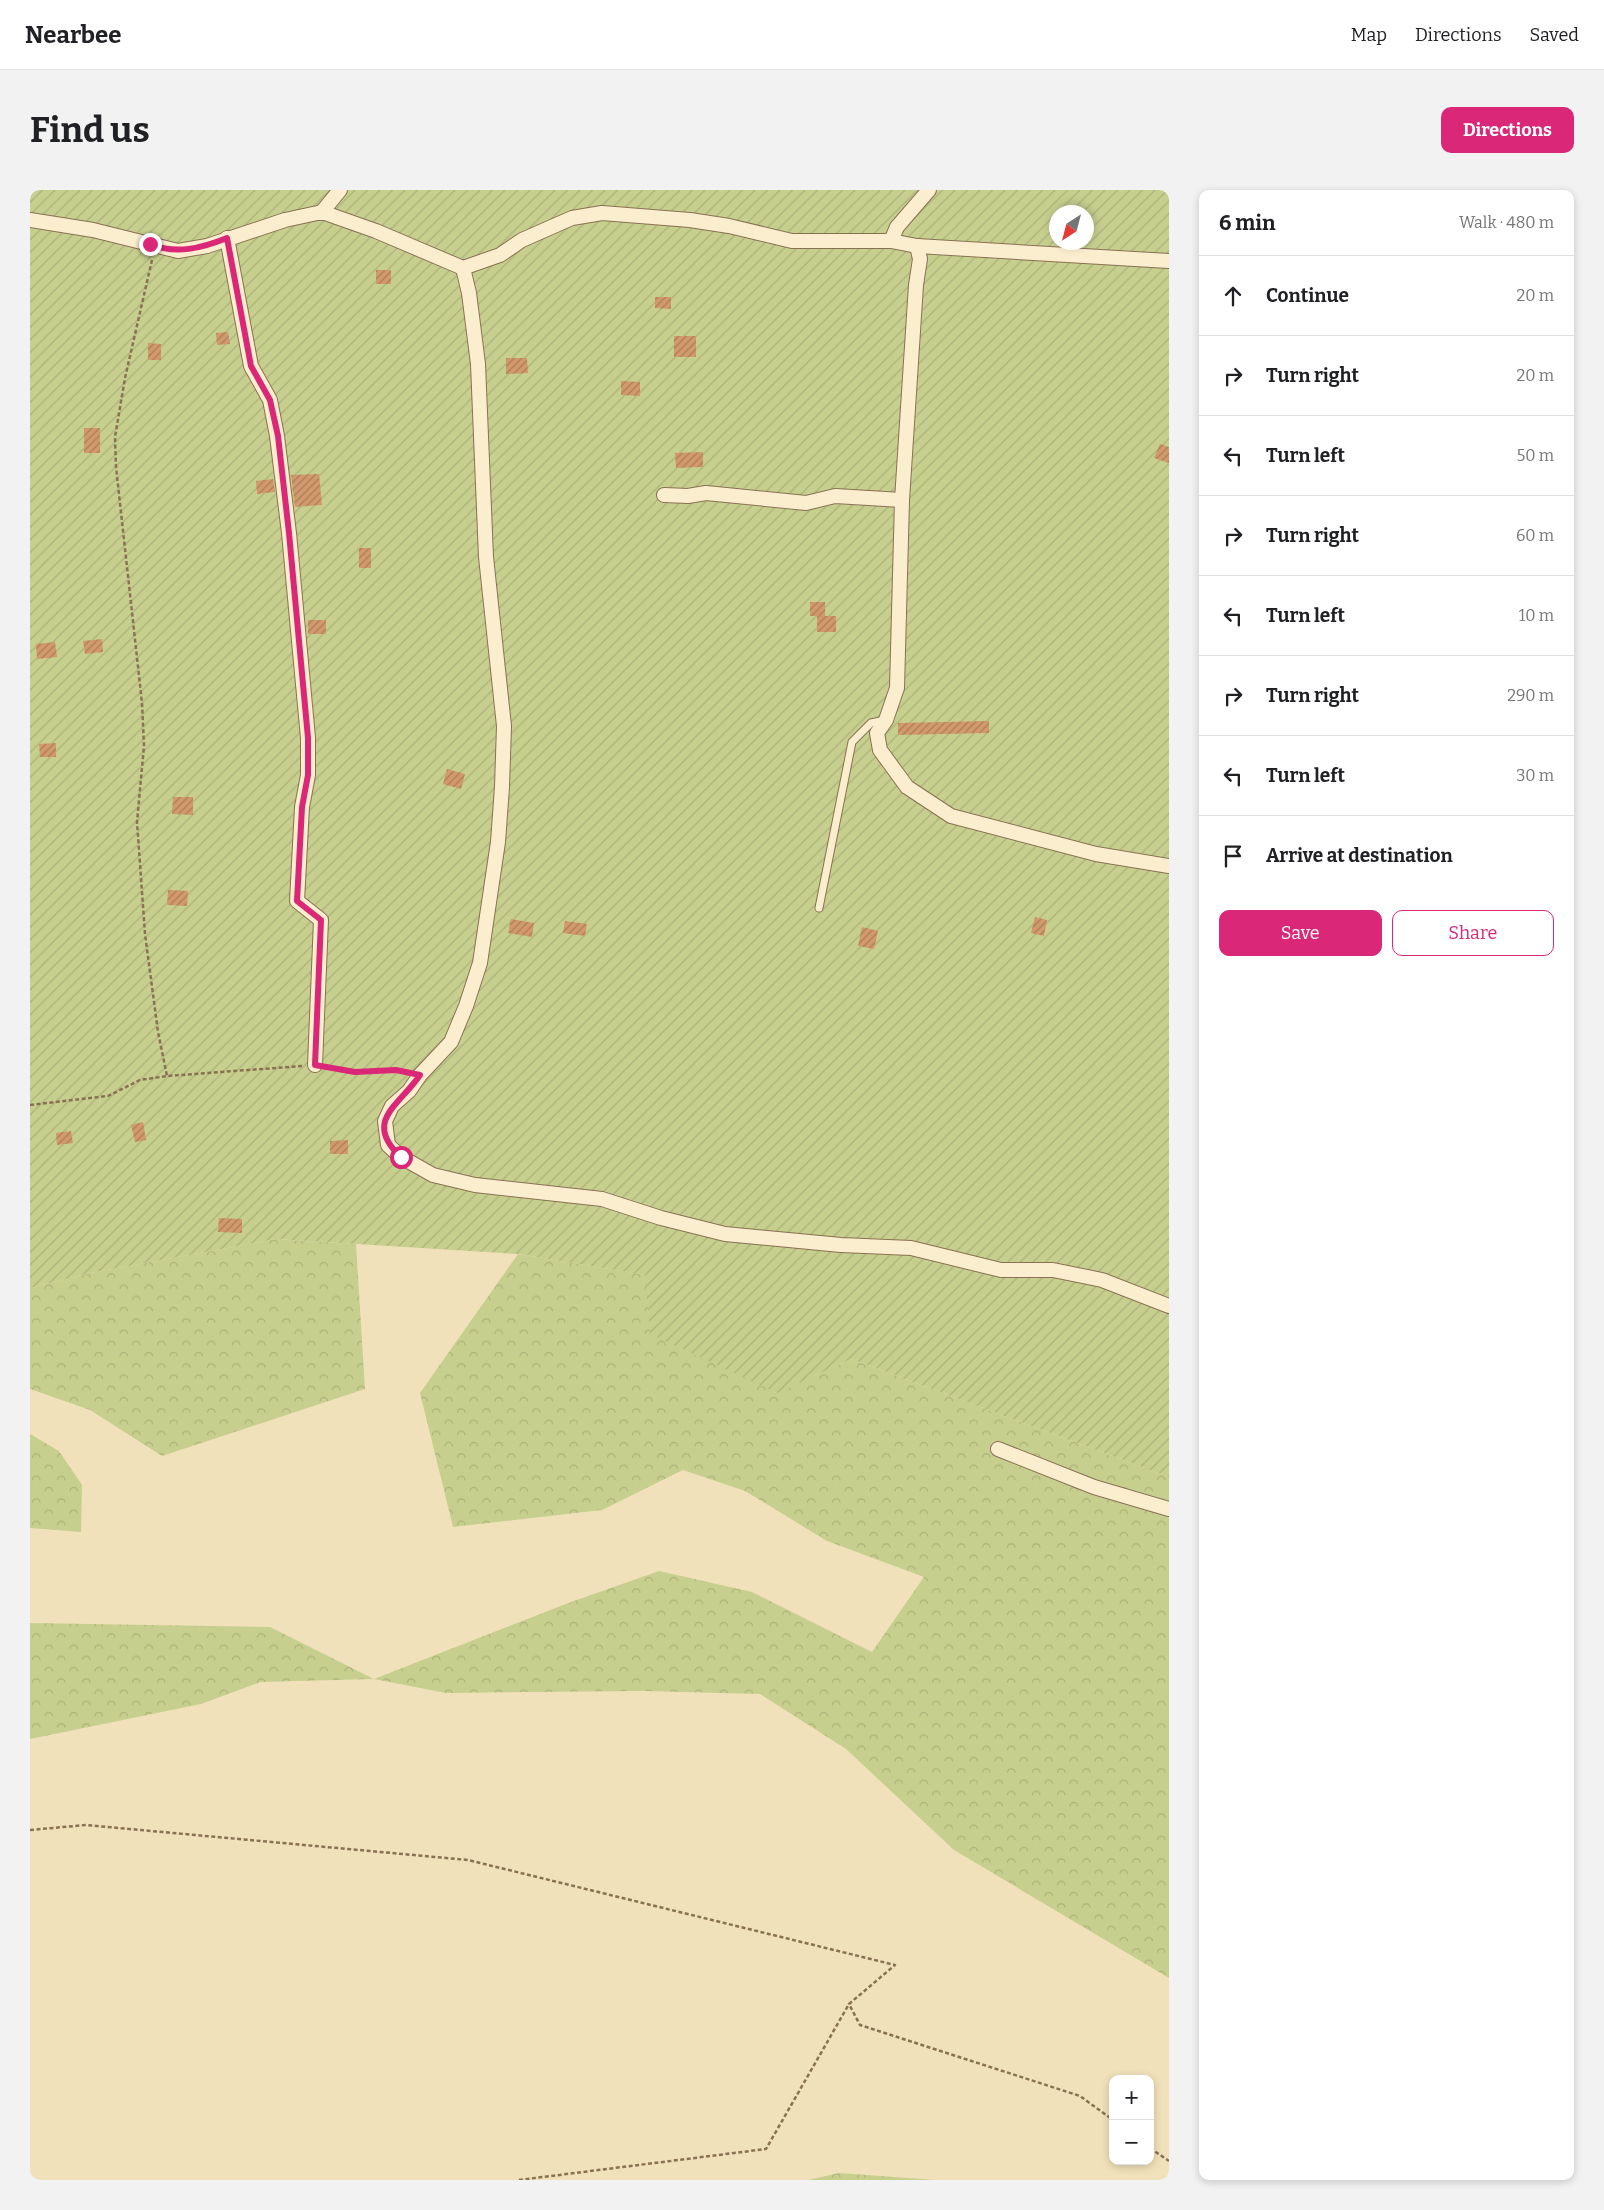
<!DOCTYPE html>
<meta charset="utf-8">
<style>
:root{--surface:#fff;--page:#f2f2f2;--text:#202124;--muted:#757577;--line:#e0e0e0;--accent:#db2777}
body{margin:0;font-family:Bitter,serif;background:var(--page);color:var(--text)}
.controls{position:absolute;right:15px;bottom:15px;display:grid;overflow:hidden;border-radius:10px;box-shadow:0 2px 8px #0003}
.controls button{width:45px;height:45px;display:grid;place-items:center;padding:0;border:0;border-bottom:1px solid var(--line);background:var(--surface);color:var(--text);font:25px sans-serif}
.compass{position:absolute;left:1019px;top:15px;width:45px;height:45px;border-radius:50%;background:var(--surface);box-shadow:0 2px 8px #0003;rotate:216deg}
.stop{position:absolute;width:15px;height:15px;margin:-11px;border:4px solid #db2777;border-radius:50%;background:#fff}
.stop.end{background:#db2777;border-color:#fff;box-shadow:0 1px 5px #0008}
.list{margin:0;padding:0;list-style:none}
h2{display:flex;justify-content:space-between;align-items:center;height:65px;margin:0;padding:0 20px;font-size:21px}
h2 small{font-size:16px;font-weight:400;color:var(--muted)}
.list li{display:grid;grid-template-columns:32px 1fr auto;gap:15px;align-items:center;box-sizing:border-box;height:80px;padding:0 20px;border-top:1px solid var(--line)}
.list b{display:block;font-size:19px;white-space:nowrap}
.list em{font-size:16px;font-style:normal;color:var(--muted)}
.actions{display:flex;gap:10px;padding:15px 20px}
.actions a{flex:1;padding:11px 0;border:1px solid var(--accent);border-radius:10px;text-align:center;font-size:18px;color:var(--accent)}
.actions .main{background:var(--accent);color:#fff}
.icon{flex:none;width:28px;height:28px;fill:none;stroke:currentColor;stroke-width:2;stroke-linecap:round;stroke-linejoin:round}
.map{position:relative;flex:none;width:1139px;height:1990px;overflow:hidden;border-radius:10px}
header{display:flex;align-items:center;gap:30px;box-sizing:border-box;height:70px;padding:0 25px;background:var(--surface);border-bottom:1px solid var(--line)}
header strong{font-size:24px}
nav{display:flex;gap:28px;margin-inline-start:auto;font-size:18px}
.intro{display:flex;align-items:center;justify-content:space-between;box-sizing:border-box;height:120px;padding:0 30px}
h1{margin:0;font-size:35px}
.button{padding:12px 22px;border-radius:10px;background:var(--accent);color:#fff;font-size:18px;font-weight:700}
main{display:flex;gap:30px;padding:0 30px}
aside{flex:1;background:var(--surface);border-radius:10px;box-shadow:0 2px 8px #0003}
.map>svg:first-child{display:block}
.forest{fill:url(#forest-crowns)}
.garden{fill:url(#garden-furrows);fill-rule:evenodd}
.building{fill:url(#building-hatch)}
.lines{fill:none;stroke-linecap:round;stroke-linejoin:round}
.service-casing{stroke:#897153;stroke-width:9}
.minor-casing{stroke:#897153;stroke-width:16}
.path{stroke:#897153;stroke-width:2.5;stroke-dasharray:4 2.5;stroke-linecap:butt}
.service{stroke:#fbeece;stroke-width:7}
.minor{stroke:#fbeece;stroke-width:14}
.route{stroke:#db2777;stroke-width:6}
</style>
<header>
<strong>Nearbee</strong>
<nav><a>Map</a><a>Directions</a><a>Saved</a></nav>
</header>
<div class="intro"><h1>Find us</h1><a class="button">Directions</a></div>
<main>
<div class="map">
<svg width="1139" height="1990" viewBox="0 0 1139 1990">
<defs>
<pattern id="forest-crowns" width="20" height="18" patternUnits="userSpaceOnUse" patternTransform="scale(1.25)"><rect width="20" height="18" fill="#c7cf8e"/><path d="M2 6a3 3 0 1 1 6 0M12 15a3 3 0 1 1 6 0" fill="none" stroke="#acb27a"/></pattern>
<pattern id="garden-furrows" width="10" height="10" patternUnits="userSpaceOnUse" patternTransform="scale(1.25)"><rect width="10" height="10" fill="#c7cf8e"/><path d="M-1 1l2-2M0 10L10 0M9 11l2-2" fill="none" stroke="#acb27a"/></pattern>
<pattern id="building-hatch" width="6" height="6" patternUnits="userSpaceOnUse" patternTransform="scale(1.25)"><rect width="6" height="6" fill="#d2996d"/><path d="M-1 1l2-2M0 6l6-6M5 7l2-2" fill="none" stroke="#ab7d59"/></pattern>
</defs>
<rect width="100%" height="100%" fill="#f1e1ba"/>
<g class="forest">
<polygon points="246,1049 326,1054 335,1199 132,1266 60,1220 0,1199 0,1098 60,1083"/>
<polygon points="488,1064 616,1085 746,1203 821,1169 1139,1287 1139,1788 924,1660 816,1559 730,1504 613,1501 416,1503 344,1489 231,1492 171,1514 0,1549 0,1433 240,1437 344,1489 541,1412 629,1381 722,1402 842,1462 894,1387 797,1351 715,1301 653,1280 572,1320 423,1337 390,1203"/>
<polygon points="0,1244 29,1261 52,1295 51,1342 0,1338"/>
<polygon points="809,1983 905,1990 778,1990"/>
</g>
<path class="garden" d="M0 0H1139V1287L821 1169 747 1203 620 1144 615 1085 488 1064 246 1049 60 1083 0 1098ZM1026 22H1056V52H1026Z"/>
<g class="building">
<rect x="346" y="80" width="15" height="14"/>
<polygon points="625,107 641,107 641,119 625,118"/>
<polygon points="198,142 200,154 187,155 186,143"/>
<rect x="644" y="146" width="22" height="21"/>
<polygon points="118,153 131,154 131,170 118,170"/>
<polygon points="476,168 497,168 498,183 476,184"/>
<polygon points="591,191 610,192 610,206 591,205"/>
<rect x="54" y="238" width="16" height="25"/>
<polygon points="1130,254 1139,257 1139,273 1124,268"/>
<polygon points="673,262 673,277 646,278 645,263"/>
<polygon points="289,284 292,315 265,317 261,285"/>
<polygon points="243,289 245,302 227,304 226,291"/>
<rect x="329" y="358" width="12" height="20"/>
<polygon points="780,412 795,412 795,426 806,426 806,442 787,442 787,426 780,426"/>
<rect x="278" y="430" width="18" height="14"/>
<polygon points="72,449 73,462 55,464 53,451"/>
<polygon points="25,452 27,467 7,469 6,454"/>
<polygon points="959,531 959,543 868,545 868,533"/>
<polygon points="26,553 26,567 10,567 9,554"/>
<polygon points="417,579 435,584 431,599 413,594"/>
<polygon points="143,607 163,607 163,625 142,624"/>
<polygon points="138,700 158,701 157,716 137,715"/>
<polygon points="1005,727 1017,730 1014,746 1001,743"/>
<polygon points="481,729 504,733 502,747 478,743"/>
<polygon points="535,731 557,734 555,746 533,743"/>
<polygon points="832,737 848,741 844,759 828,756"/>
<polygon points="113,932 116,950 105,952 101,935"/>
<polygon points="41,941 43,953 27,955 26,943"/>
<polygon points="318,950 318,964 300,964 300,951"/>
<polygon points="189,1028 212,1029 212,1043 188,1042"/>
</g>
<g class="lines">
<defs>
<polyline id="service" points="789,718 822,552 841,533 855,530"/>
<g id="minor">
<polyline points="292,22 310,0"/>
<polyline points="0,30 63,40 148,61 177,56 255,30 292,22 346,41 433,78 470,65 492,50 542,28 572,23 660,30 699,36 762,51 861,51 887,56 1139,71"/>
<polyline points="197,48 221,176 240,210 247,246 259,343 278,548 278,585 272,617 267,711 291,730 285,875"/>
<polyline points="861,51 867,37 899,0"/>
<polyline points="887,56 890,69 886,95 872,310 867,498 856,530 847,543 850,560 877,597 921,626 1066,664 1139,676"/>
<polyline points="433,78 439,103 448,174 456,367 474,536 472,597 468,652 450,773 436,816 421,852 390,885 379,901 362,916 355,931 358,955 371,967 403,985 445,995 572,1009 631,1028 695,1044 811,1055 881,1058 971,1080 1023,1080 1072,1090 1139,1116"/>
<polyline points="634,305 658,306 676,303 776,313 805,306 872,310"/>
<polyline points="968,1259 1064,1297 1139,1319"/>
</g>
</defs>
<use href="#service" class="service-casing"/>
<use href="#minor" class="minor-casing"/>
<g class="path">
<polyline points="122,70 95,188 85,247 86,277 112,513 114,556 107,632 115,744 128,842 137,886"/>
<polyline points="299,878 325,882 366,880 376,882"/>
<polyline points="0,915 78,906 110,890 137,886 272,876"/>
<polyline points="0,1640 56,1635 438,1670 865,1775 819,1814 830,1835 1050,1906 1083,1930"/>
<polyline points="1120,1958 1139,1971"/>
<polyline points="489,1990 736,1959 819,1814"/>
</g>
<use href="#service" class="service"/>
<use href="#minor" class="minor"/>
</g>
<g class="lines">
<path class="route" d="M120 54C146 65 172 58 197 48L221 176 240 210 248 246 259 343 278 548V585L272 617 267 711 291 730 285 875 325 882 366 880 390 885C370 915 332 931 371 967"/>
</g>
</svg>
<div class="controls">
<button>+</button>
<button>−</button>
</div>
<svg class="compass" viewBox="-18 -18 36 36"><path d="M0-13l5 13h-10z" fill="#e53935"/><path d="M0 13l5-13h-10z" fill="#757577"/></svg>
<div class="stop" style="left:371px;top:967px"></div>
<div class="stop end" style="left:120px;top:54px"></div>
</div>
<aside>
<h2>6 min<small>Walk · 480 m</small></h2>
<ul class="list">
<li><svg class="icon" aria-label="ahead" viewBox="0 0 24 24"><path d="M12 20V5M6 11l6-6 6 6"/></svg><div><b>Continue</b></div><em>20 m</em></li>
<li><svg class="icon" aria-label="right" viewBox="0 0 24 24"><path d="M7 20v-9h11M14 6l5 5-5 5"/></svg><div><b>Turn right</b></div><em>20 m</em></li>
<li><svg class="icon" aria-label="left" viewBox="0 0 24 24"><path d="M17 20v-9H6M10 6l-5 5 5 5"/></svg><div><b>Turn left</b></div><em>50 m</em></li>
<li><svg class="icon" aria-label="right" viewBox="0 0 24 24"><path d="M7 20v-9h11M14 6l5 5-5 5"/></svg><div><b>Turn right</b></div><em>60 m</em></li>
<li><svg class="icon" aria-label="left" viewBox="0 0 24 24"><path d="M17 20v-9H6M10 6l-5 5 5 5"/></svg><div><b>Turn left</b></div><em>10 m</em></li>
<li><svg class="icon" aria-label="right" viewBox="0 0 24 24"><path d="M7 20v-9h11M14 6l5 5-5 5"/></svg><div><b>Turn right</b></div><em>290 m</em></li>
<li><svg class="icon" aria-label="left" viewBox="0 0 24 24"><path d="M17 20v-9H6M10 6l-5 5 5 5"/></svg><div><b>Turn left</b></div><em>30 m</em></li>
<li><svg class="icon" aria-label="arrive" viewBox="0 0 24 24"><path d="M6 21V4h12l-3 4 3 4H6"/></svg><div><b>Arrive at destination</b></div></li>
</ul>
<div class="actions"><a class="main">Save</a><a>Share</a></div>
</aside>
</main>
